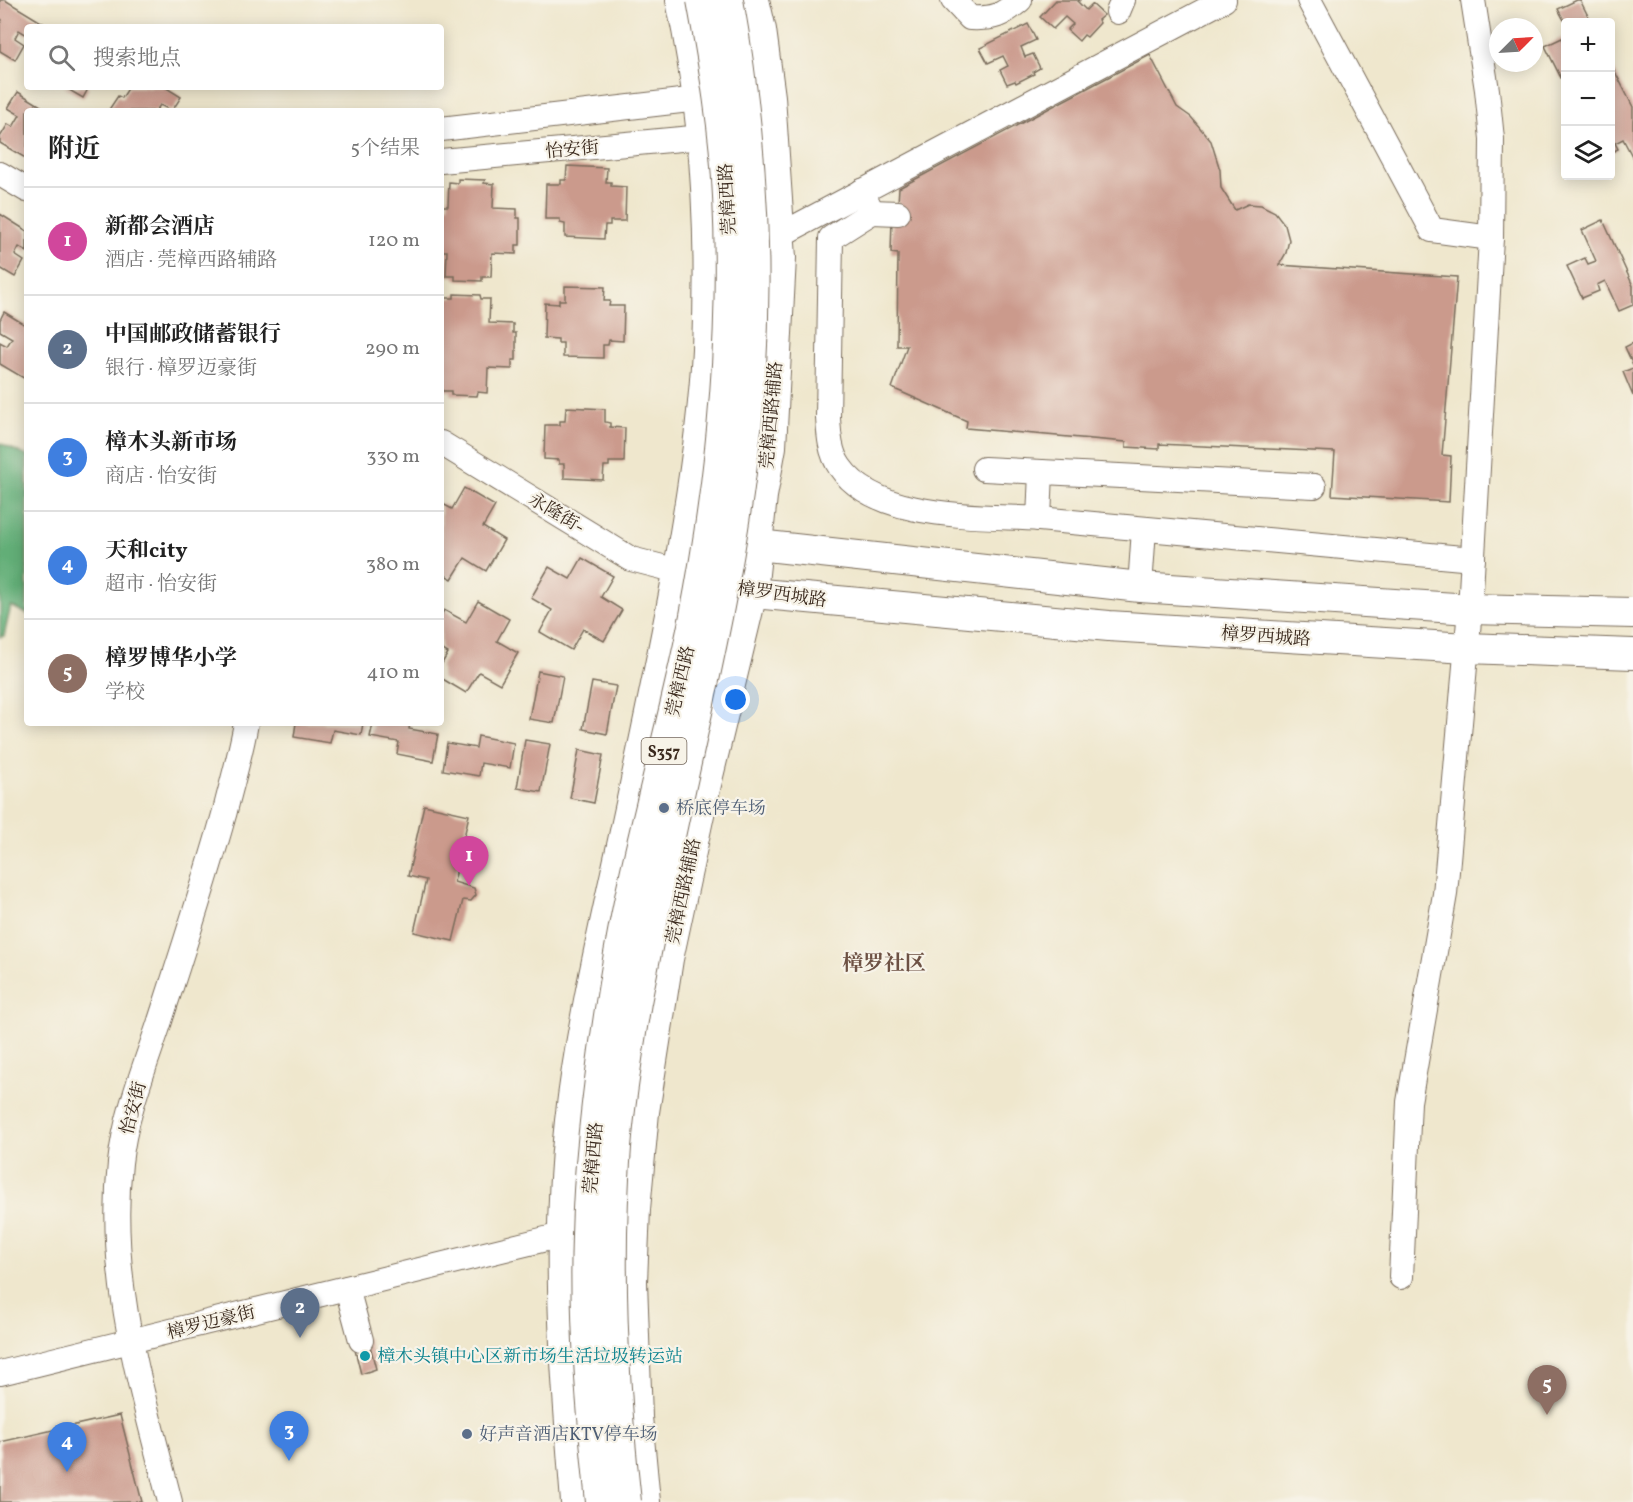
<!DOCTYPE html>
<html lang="zh">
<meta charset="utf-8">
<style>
:root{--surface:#fff;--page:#f2f2f2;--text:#222;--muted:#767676;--line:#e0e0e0;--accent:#b5179e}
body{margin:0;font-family:Vollkorn,"Noto Serif SC",serif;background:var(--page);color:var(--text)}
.controls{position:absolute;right:18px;top:18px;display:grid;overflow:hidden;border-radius:6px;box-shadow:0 3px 15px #0003}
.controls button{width:54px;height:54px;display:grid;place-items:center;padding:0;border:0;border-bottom:2px solid var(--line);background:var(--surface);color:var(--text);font:30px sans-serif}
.compass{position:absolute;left:1489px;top:18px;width:54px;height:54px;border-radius:50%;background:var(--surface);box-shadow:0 3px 15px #0003;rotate:66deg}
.you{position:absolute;left:736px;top:700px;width:21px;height:21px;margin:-15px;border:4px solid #fff;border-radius:50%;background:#1a73e8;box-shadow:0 0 0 9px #1a73e833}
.badge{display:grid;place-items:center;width:39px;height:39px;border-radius:50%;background:var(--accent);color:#fff;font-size:20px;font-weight:700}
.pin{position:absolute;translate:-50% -50px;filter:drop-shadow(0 2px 3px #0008)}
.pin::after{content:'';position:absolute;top:32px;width:21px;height:18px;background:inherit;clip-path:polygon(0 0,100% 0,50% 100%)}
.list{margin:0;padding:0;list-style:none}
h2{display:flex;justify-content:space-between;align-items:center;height:78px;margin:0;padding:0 24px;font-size:26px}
h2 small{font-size:20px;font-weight:400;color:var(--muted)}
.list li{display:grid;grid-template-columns:39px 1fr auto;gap:18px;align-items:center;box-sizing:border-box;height:108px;padding:0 24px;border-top:2px solid var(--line)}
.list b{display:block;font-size:22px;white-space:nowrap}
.list p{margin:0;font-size:20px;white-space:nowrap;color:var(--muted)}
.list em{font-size:20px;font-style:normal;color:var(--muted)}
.icon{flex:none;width:33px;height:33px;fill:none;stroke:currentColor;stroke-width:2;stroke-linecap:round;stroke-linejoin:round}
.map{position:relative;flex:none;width:1633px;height:1502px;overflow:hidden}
.search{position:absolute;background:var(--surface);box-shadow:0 3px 15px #0003;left:24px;top:24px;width:420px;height:66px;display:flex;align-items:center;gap:15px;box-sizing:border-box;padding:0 21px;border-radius:6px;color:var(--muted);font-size:22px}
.panel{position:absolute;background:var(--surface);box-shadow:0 3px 15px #0003;left:24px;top:108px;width:420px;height:618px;border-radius:6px}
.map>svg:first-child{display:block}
.forest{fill:#62ae77;stroke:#4e6c4a;stroke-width:1.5}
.building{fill:#cb9a8c}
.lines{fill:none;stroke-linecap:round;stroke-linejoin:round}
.minor-casing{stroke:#7a6c5b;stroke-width:26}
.major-casing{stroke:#7a6c5b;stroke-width:32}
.minor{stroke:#fff;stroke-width:24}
.major{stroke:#fff;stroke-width:30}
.major-bridge-casing{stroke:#7a6c5b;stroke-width:32;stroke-linecap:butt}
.major-bridge{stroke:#fff;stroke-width:30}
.service-dot{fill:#5c6f8a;stroke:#f7f3e8;stroke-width:2}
.culture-dot{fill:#0f9aa8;stroke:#f7f3e8;stroke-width:2}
.labels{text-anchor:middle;stroke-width:4.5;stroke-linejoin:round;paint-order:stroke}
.shield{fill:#f7f3e8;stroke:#73665b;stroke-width:1.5}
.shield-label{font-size:16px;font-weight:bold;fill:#3b2a1e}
.street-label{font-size:18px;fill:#3b2a1e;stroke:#f7f3e8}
.service-label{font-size:18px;fill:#4e5e75;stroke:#f7f3e8;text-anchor:start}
.culture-label{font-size:18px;fill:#0d838f;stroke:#f7f3e8;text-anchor:start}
.quarter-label{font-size:21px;font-weight:bold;fill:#6d5144;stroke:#f7f3e8}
</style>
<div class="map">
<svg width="1633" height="1502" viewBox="0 0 1633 1502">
<rect width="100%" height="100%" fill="#f7f3e8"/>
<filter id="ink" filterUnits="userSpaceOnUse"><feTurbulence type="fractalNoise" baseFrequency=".0167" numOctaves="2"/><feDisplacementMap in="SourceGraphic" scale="12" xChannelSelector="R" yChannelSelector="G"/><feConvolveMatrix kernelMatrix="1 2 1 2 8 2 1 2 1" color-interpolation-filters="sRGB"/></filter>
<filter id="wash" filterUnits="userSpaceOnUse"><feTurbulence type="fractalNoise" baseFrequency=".008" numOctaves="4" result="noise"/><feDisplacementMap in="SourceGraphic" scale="24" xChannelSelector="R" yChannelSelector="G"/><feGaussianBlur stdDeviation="1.35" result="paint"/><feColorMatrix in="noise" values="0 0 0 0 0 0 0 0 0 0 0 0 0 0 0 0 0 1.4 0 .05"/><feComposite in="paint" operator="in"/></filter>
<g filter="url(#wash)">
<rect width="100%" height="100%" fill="#efe7cd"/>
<polygon class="forest" points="0,443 27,456 27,614 11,606 4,636 0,637"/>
<g id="blocks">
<g class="building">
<polygon points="0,0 5,0 46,25 44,27 27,27 27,35 19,30 15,38 24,44 15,60 0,51 0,24 2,20 0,18"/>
<polygon points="1056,0 1080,0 1078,2 1086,10 1092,4 1104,15 1098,20 1100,23 1087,37 1084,35 1079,41 1067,30 1073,24 1065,17 1053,29 1040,17"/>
<polygon points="1577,0 1580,0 1591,22 1565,22 1558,9"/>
<polygon points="1028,24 1036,40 1021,47 1025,57 1033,54 1040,68 1033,72 1034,74 1016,83 1015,81 1007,84 1000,70 1008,66 1003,56 988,63 980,48"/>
<polygon points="1562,38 1566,44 1566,76 1561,78 1545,46"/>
<polygon points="1150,55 1177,107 1191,117 1211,141 1220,170 1221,188 1235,210 1248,204 1261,205 1275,212 1285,225 1289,240 1286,253 1279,265 1457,277 1442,455 1451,456 1449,502 1332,495 1335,452 1159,444 1159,449 1126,447 1126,442 966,428 967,421 892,388 907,346 897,346 898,254 891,253 892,219 897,219 899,188"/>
<polygon points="1610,62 1633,107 1633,158 1623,139 1615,143 1618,149 1610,153 1610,121 1613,119 1610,114"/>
<polygon points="64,87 89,87 83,98"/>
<polygon points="129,87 165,87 181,97 172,111 160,105 156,111 108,111 118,96 122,98"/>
<polygon points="18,92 49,111 27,111 27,159 0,143 0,137 8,124 13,127 20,115 8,108"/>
<polygon points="567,166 607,168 606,182 611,182 611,186 626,187 625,221 610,221 610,225 605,225 604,239 565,237 565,224 560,223 560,219 545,219 546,184 561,184 561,180 566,180"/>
<polygon points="458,179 485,180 484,183 494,184 493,208 517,209 517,218 520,218 520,245 516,245 516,254 492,253 491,277 482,277 482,281 455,280 455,276 446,276 447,251 441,251 441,206 448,206 449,182 458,183"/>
<polygon points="0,214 27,231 27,252 19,247 15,255 24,261 15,277 0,268"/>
<polygon points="1603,220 1633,286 1633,305 1619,311 1605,281 1597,285 1599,291 1582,298 1567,266 1585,258 1588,264 1596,261 1582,230"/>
<polygon points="565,286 605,287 604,301 610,301 609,306 624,306 623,341 609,340 608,345 603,345 603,358 563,357 563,343 558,343 558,339 544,338 545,303 559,304 559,300 565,300"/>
<polygon points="454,294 480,295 481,299 490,299 489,323 513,324 513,333 516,333 516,360 512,360 512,369 488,368 487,393 478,392 477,396 451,395 451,391 442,391 441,322 444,322 444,298 454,298"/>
<polygon points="4,312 27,326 27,380 0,364 0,342 7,346 12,338 0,331 0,320"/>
<polygon points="1633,343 1633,365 1625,347"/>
<polygon points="1633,368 1633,396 1623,372"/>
<polygon points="566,407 605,409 605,422 610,423 610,427 625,428 624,462 609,462 609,466 604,466 603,480 564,478 564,464 559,464 559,460 544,459 545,425 560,425 560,421 565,421"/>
<polygon points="464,488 495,506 483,527 504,540 486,571 465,558 452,579 441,573 441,503 452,509"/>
<polygon points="582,558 613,576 601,597 622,610 604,641 583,629 571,650 540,632 552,610 531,598 549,567 570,579"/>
<polygon points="478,601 509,619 497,641 518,653 500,684 479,672 466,693 441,678 441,665 448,653 441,649 441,616 444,610 466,622"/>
<polygon points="538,671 563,676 554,723 529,719"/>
<polygon points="592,682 616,686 607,734 583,729"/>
<polygon points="296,723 363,723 361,735 333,730 330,743 294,737"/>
<polygon points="373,723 410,723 409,729 438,734 433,761 397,754 399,742 370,737"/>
<polygon points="478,736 514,743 510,768 481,763 479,776 443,770 447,743 476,748"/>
<polygon points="525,740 550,744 541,792 517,788"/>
<polygon points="579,750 603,755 594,803 570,798"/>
<polygon points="424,805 469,815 454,882 474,888 476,895 471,901 463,900 453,941 414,932 426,880 408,876"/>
<polygon points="368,1338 376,1369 361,1374 353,1342"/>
<polygon points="120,1415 142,1502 0,1502 0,1442"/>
</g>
</g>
</g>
<g filter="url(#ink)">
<use href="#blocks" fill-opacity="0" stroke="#7a6c5b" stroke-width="1.5"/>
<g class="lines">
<defs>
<g id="minor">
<path d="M953 0 970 18C995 19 1001 16 1020 0"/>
<polyline points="1309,0 1432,230 1491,238"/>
<polyline points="1118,12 1123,0"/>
<polyline points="441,129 698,99"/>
<polyline points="441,161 703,137"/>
<polyline points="0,174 27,190"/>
<path d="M862 191 872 212 831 238 828 418C829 435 830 453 840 467 877 521 980 515 1039 519L1041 472"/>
<polyline points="872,212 898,213"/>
<polyline points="780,235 1224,0"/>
<polyline points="441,443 631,559 678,571"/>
<polyline points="984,469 1314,486"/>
<polyline points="1039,519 1473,559"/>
<polyline points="1140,587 1144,529"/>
<polyline points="1401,1277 1409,1102 1445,894 1470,609 1491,238 1492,139 1487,90 1473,0"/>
<polyline points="347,1288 361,1340"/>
<polyline points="0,1373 562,1235"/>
<path d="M170 1502C142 1390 107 1280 120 1163 125 1116 144 1069 159 1024 182 953 205 883 225 811 232 782 241 753 246 723"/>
</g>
<g id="major">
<polyline points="740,551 758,545 1140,587 1470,609 1633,613"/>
<polyline points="733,587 752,593 1109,626 1467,648 1633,654"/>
<path d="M576 1502C566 1375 555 1248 570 1121 583 1008 612 896 635 785 652 705 669 626 683 545 694 481 704 415 707 349 712 232 706 115 681 0"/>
<polyline points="645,1502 637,1417 632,1282 635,1209 644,1112 668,959 701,805 752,593 762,496 771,447 781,258 770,97 761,30 754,0"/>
</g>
</defs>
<use href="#minor" class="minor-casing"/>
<use href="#major" class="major-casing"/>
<use href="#minor" class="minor"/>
<use href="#major" class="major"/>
<defs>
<g id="major-bridge">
<path d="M601 1502C592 1414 584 1325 587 1236 589 1150 601 1063 615 978 634 858 670 740 694 621 721 482 735 338 728 196 725 130 714 65 702 0"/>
<path d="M626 1502C613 1385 607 1264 616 1147 620 1098 628 1050 636 1002 648 942 660 882 673 822 698 706 726 590 741 472 762 314 756 156 728 0"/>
</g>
</defs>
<use href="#major-bridge" class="major-bridge-casing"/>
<use href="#major-bridge" class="major-bridge"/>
</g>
</g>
<g class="service-dot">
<circle cx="664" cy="808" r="6"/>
<circle cx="467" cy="1434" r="6"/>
</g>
<circle class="culture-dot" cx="365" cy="1356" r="6"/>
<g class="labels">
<rect class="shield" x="641.5" y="738" width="45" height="26" rx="4.5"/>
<g class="shield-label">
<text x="664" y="757">S357</text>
</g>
<g class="street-label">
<text transform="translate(572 149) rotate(-5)" y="6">怡安街</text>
<text transform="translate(727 199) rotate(-93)" y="6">莞樟西路</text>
<text transform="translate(771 415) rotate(-85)" y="6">莞樟西路辅路</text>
<text transform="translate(557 513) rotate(31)" y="6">永隆街-</text>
<text transform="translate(782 594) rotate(8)" y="6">樟罗西城路</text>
<text transform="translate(1266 636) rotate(4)" y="6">樟罗西城路</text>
<text transform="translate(680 681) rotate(-77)" y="6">莞樟西路</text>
<text transform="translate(683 891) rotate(-78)" y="6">莞樟西路辅路</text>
<text transform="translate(133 1108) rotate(-75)" y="6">怡安街</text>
<text transform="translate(593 1158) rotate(-85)" y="6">莞樟西路</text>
<text transform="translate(211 1322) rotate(-14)" y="6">樟罗迈豪街</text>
</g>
<g class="service-label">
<text x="676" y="814">桥底停车场</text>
<text x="479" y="1440">好声音酒店KTV停车场</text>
</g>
<g class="culture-label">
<text x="377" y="1362">樟木头镇中心区新市场生活垃圾转运站</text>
</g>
<g class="quarter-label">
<text x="884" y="970">樟罗社区</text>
</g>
</g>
</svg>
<div class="controls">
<button>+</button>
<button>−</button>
<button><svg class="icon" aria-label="layers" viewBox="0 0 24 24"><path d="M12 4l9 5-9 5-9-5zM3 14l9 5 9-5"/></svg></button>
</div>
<svg class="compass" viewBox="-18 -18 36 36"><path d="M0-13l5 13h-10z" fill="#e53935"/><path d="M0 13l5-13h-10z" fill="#767676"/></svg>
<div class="you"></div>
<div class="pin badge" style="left:469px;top:886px;background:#d1479c">1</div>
<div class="pin badge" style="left:300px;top:1338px;background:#5c6f8a">2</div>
<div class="pin badge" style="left:289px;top:1461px;background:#3f7fe0">3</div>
<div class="pin badge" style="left:67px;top:1472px;background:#3f7fe0">4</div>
<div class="pin badge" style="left:1547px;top:1415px;background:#8d6e63">5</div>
<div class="search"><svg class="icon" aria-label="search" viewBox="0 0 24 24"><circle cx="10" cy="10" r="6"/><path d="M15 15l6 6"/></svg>搜索地点</div>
<section class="panel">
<h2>附近<small>5个结果</small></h2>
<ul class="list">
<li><span class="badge" style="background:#d1479c">1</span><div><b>新都会酒店</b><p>酒店 · 莞樟西路辅路</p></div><em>120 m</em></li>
<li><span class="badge" style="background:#5c6f8a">2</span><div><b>中国邮政储蓄银行</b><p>银行 · 樟罗迈豪街</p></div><em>290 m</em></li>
<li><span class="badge" style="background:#3f7fe0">3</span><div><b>樟木头新市场</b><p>商店 · 怡安街</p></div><em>330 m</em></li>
<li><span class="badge" style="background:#3f7fe0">4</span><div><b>天和city</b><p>超市 · 怡安街</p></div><em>380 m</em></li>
<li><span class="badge" style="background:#8d6e63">5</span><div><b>樟罗博华小学</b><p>学校</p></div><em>410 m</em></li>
</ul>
</section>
</div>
